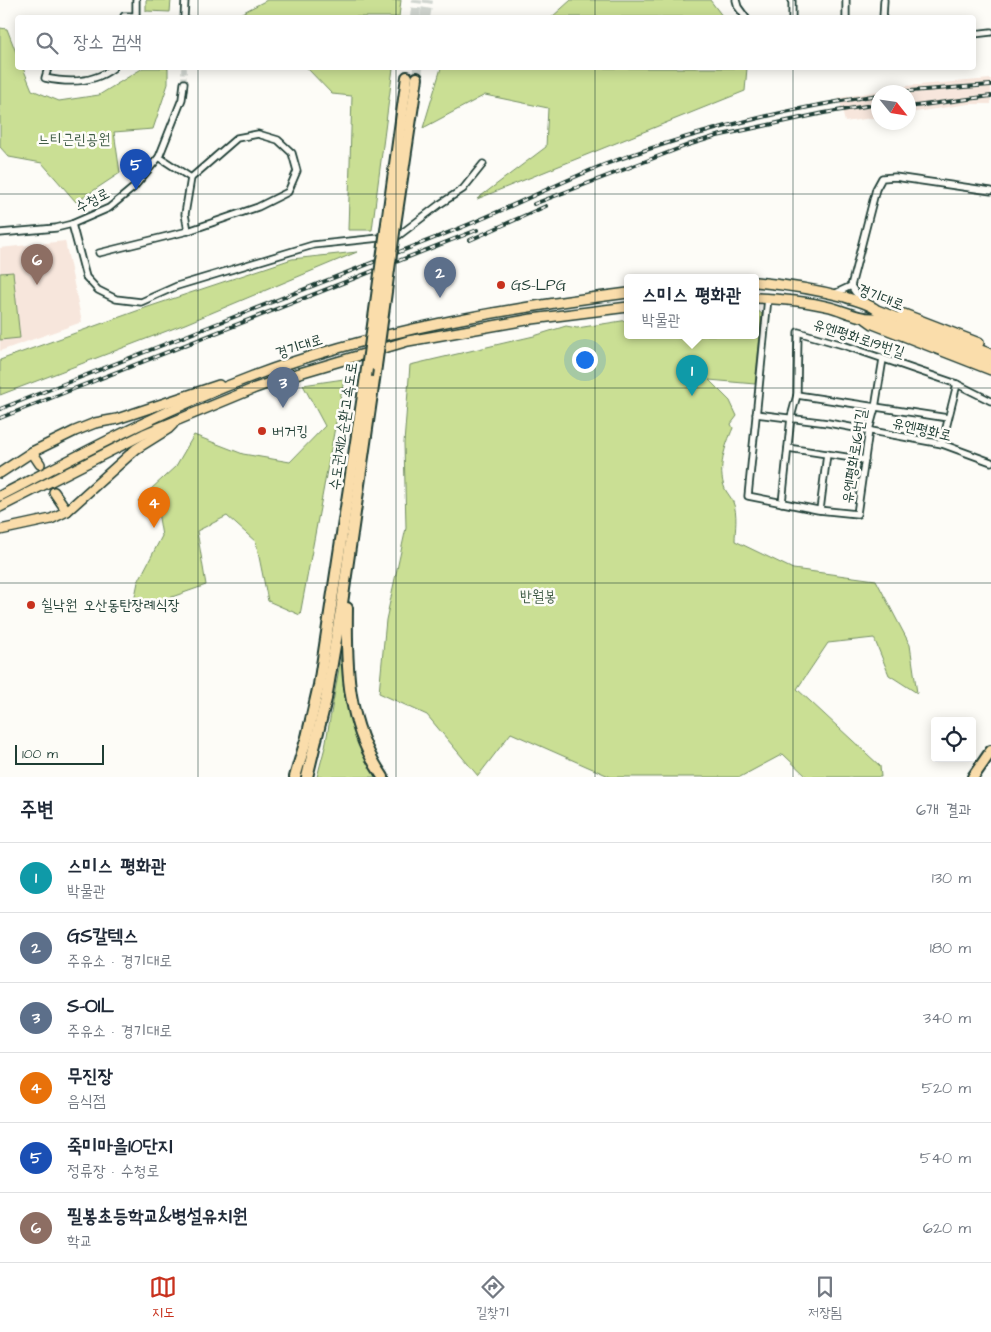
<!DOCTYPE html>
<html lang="ko">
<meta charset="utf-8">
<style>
:root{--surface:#fff;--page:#f6f6f7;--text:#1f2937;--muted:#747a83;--line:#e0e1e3;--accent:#c8321e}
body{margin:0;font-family:"Architects Daughter","Poor Story",sans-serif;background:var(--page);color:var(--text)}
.controls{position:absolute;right:15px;bottom:15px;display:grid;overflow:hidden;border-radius:5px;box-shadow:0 2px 12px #0003}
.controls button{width:45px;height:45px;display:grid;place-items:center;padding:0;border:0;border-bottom:1px solid var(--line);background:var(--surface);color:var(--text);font:25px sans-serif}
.compass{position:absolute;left:871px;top:85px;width:45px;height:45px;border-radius:50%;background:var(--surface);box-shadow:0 2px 12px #0003;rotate:120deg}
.scale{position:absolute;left:15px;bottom:12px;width:89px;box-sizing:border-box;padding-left:5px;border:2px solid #1f3d34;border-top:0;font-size:14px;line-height:18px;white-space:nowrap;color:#1f3d34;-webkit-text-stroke:4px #fdfcf7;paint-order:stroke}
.you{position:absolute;left:584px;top:359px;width:18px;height:18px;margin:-12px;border:4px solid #fff;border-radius:50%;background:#1a73e8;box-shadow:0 0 0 8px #1a73e833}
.badge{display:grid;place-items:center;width:32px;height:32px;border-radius:50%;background:var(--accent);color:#fff;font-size:16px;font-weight:700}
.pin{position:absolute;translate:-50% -41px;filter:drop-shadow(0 1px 2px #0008)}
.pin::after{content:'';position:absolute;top:26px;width:18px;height:15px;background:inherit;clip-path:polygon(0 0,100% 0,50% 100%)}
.popup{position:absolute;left:624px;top:274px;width:135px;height:65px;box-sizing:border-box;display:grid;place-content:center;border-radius:5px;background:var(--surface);filter:drop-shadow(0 1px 4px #0005);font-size:16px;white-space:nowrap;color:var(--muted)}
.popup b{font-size:19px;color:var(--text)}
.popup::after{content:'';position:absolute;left:50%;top:100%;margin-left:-10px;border:10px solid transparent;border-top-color:var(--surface)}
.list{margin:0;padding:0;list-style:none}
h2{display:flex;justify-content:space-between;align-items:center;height:65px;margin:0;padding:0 20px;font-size:21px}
h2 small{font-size:16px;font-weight:400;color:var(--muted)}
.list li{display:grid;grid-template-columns:32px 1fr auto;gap:15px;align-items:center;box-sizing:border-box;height:70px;padding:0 20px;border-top:1px solid var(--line)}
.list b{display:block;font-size:19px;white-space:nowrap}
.list p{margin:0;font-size:16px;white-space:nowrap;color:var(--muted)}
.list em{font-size:16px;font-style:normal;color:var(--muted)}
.icon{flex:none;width:28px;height:28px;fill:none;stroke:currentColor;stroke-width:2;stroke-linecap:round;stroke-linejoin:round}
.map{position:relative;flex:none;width:991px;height:777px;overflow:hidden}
.search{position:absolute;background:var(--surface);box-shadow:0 2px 12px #0003;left:15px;right:15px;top:15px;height:55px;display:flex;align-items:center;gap:12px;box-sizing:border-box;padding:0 18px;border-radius:5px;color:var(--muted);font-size:19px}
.sheet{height:485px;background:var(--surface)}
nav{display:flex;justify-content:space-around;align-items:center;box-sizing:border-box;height:70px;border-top:1px solid var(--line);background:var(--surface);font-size:14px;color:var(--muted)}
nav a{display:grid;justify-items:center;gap:2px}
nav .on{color:var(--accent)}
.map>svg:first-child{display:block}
.built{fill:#f7e6dc}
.green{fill:#cadf94;stroke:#748e64}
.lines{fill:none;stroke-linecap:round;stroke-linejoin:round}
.street-tunnel{stroke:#d1d6d0;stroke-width:5.5;stroke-dasharray:5.5 3;stroke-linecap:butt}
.highway-tunnel{stroke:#d1d6d0;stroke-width:10;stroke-dasharray:10 5;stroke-linecap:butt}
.street-casing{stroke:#1f3d34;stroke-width:9}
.primary-casing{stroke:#1f3d34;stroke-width:12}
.highway-casing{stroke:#1f3d34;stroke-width:14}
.street{stroke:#fdfcf7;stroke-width:5.5}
.primary{stroke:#faddab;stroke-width:9}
.highway{stroke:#faddab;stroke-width:10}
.rail-casing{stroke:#1f3d34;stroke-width:4}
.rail{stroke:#fdfcf7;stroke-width:2;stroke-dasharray:5.5;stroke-linecap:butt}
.highway-bridge-casing{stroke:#1f3d34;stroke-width:14;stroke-linecap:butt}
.highway-bridge{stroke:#faddab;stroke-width:10}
.grid{fill:none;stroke:#1f3d34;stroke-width:1;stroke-opacity:0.55}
.poi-dot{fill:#c8321e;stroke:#fdfcf7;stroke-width:2}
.labels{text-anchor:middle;stroke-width:5;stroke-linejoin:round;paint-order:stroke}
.park-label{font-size:15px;fill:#415d47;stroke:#fdfcf7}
.street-label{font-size:15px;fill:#1f3d34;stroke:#fdfcf7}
.poi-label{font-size:15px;fill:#1f3d34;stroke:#fdfcf7;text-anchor:start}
</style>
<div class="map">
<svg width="991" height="777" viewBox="0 0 991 777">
<rect width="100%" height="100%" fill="#fdfcf7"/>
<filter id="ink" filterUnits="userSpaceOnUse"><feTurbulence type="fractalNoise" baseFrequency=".02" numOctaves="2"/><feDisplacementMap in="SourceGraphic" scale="10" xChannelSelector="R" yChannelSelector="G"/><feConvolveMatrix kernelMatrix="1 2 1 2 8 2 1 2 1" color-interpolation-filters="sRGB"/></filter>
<g filter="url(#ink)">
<g class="built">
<polygon points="991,79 991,104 968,104 909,113 908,92 878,92 878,117 845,122 839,98 906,86"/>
<polygon points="65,241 82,322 0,351 0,248"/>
</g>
<g class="green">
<polygon points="146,0 171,0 170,12 146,11"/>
<polygon points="267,0 401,0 399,17 234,17"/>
<polygon points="571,0 710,0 723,17 552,17"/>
<polygon points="0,28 7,29 17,55 18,68 23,68 32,90 59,101 99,95 143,68 168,68 168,84 153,129 114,132 120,173 76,202 42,163 9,157 0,147"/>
<polygon points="307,68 393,68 372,230 348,230 352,96 332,94"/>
<polygon points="441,68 747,68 745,91 477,199 546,147 548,108 485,95 423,128"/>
<polygon points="357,252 185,324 0,395 0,360 145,308 292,259"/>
<polygon points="13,272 20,338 0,340 0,273"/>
<path d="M756 309 762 314 755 384 709 380 730 401 737 416 731 424 733 428C725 446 717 469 725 489 727 493 731 497 733 502 738 514 735 529 735 541L793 569 876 580 910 645 917 693 889 675 874 638 828 643 797 689 880 766 881 777H807L783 754 740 777H611L511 733 478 776 427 715 379 693 386 620 406 528 404 443 410 365 534 336 566 326 577 328 628 320V335H756Z"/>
<polygon points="344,379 300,615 268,601 256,542 227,516 197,531 206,585 132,611 138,582 162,536 158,512 138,501 176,466 194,435 243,454 290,462 325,426 303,385"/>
<polygon points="342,652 344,676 379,777 317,777 325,747"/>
</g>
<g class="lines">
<polyline class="street-tunnel" points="184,68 184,83"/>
<g class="highway-tunnel">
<polyline points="415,18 417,0"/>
<polyline points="425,18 428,0"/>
<polyline points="417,78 418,68"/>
</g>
<defs>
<g id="street">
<polyline points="736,0 738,7 746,18"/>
<polyline points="792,0 792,18"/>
<polyline points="124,16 136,16 136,0"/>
<polyline points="184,18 185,0"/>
<polyline points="846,18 846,0"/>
<polyline points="883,18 884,0"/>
<polyline points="974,34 991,32"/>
<path d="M48 68 45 78C68 83 94 83 113 68"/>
<polyline points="72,224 86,277 98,290 116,299 141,302 177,286 313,245 398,236 440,204 463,189 483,164"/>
<polyline points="188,231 258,207 288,192 297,171 292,153 278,140 258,134 237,138 191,178"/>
<polyline points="0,233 56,228 72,224 109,208 133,188 159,157 182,99 184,83"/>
<polyline points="99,253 188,231 185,214 191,178 159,157"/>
<polyline points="836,293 851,286"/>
<polyline points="768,298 748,496 818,510 857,514 869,430 875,408 883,359"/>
<polyline points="864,302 855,292 851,286 876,189 882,178 895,177 991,191"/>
<polyline points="797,395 948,418"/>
<polyline points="756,414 828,423 942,444 991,462"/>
<polyline points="942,444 957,384"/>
<polyline points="788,448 865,460"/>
<polyline points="782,503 791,417 797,395 798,332 843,345 957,384 991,401"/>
<polyline points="820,510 827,454"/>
</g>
<g id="primary">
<path d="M756 282C787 285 814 289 845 297 856 301 868 303 877 310L991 354"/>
<path d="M756 298C781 299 806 301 830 307 845 311 859 319 875 318L991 361"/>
<polyline points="904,314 979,343"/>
<polyline points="866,319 873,324 991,370"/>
<polyline points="32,452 40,464"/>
<polyline points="0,473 32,452 75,431 95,423 117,419 219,385"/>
<polyline points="54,492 67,511"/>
<path d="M0 496C83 453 165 409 253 376 373 331 501 309 628 293"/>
<polyline points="0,507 144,434 255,388 293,375 408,341 532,319 628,307"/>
<polyline points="0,530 51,519 67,511 136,449 168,429 173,424"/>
</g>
<g id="highway">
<polyline points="387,223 407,77"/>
<polyline points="395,225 417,78"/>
<path d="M347 608C346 669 347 725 383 777"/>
<polyline points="295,777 307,737 319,685 366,376"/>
<polyline points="307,777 326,699 341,610 376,366"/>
<polyline points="973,777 991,751"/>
</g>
</defs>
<use href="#street" class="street-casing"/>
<use href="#primary" class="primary-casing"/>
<use href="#highway" class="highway-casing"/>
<use href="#street" class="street"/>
<use href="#primary" class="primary"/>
<use href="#highway" class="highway"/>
<defs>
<g id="rail">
<polyline points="897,92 991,85"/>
<polyline points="908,107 991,96"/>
<polyline points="534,204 688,145 717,136 824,113 878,104"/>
<polyline points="470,240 546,206"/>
<path d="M0 409C152 349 303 290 455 230 506 210 555 184 606 164 694 131 786 109 878 95"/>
<polyline points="0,418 477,230"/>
</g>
</defs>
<use href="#rail" class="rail-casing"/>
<use href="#rail" class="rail"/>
<defs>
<g id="highway-bridge">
<polyline points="376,366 395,225"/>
<polyline points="366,376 387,223"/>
</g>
</defs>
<use href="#highway-bridge" class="highway-bridge-casing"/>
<use href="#highway-bridge" class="highway-bridge"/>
</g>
</g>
<path class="grid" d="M198 0V18M396 0V18M595 0V18M793 0V18M198 68V777M396 68V777M595 68V777M793 68V777M0 194H991M0 388H991M0 583H991"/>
<g class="poi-dot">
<circle cx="501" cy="285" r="5"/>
<circle cx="262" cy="431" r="5"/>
<circle cx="31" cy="605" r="5"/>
</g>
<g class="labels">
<g class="park-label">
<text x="74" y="144">느티근린공원</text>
<text x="538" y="601">반월봉</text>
</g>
<g class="street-label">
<text transform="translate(92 200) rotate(-27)" y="5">수청로</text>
<text transform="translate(881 297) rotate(21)" y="5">경기대로</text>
<text transform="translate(859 338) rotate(18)" y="5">유엔평화로19번길</text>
<text transform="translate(299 346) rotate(-18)" y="5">경기대로</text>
<text transform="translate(343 426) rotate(-82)" y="5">수도권제2순환고속도로</text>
<text transform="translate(922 429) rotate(13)" y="5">유엔평화로</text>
<text transform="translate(854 456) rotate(-81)" y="5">유엔평화로16번길</text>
</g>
<g class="poi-label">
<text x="511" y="290">GS-LPG</text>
<text x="272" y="436">버거킹</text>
<text x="41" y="610">쉴낙원 오산동탄장례식장</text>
</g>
</g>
</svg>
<div class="controls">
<button><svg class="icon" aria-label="locate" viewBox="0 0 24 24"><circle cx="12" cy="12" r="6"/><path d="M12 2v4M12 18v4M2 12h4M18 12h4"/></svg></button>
</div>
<svg class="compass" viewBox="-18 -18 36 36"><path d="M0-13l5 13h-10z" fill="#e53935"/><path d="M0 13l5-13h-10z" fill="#747a83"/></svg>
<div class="scale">100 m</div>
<div class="you"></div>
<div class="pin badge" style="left:692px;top:396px;background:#0f9aa8">1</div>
<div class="popup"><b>스미스 평화관</b>박물관</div>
<div class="pin badge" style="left:440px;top:298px;background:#5c6f8a">2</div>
<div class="pin badge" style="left:283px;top:408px;background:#5c6f8a">3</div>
<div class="pin badge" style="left:154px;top:528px;background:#e8710a">4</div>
<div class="pin badge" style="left:136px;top:190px;background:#1a4fb4">5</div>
<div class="pin badge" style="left:37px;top:285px;background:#8d6e63">6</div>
<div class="search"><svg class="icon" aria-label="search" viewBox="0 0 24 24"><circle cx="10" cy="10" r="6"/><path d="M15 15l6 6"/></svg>장소 검색</div>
</div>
<section class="sheet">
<h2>주변<small>6개 결과</small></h2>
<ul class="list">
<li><span class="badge" style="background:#0f9aa8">1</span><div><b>스미스 평화관</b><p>박물관</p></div><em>130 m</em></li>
<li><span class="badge" style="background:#5c6f8a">2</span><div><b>GS칼텍스</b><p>주유소 · 경기대로</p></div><em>180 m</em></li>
<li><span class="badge" style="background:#5c6f8a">3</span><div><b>S-OIL</b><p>주유소 · 경기대로</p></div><em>340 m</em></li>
<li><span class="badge" style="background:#e8710a">4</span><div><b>무진장</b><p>음식점</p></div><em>520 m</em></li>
<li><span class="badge" style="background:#1a4fb4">5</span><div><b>죽미마을10단지</b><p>정류장 · 수청로</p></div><em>540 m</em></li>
<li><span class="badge" style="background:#8d6e63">6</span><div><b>필봉초등학교&amp;병설유치원</b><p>학교</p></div><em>620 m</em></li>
</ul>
</section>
<nav>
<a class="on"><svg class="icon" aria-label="map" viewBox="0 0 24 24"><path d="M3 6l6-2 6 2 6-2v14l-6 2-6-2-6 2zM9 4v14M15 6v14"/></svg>지도</a>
<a><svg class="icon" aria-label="directions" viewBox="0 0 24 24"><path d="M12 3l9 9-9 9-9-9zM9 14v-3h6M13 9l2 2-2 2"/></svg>길찾기</a>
<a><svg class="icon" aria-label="saved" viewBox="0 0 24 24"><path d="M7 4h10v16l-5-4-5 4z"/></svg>저장됨</a>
</nav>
